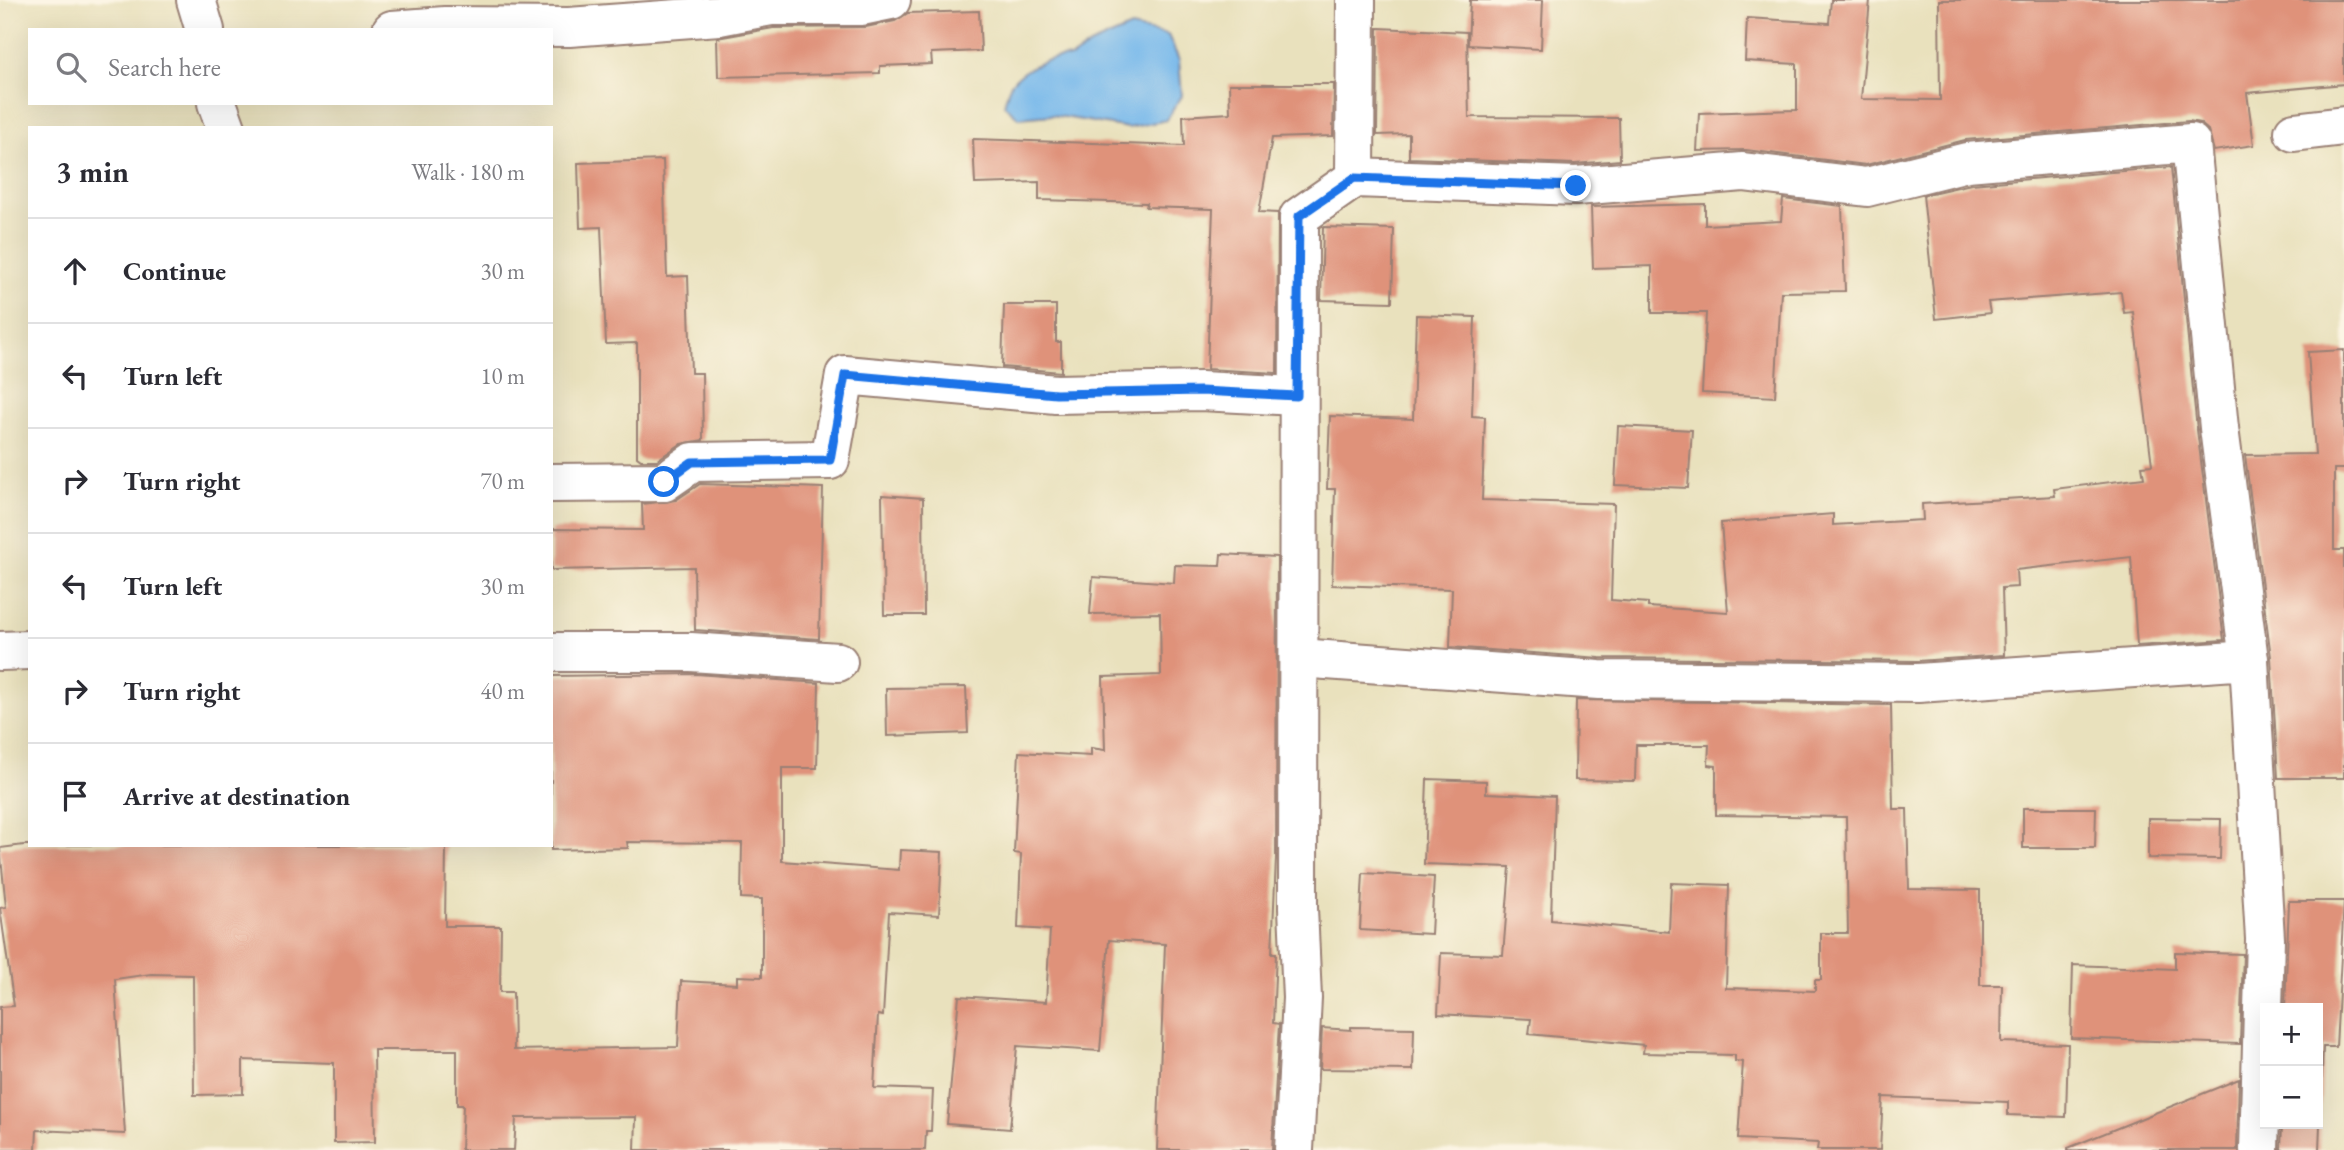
<!DOCTYPE html>
<meta charset="utf-8">
<style>
:root{--surface:#fff;--page:#f2f2f3;--text:#2b2b33;--muted:#7c7c81;--line:#e1e1e2}
body{margin:0;font-family:"EB Garamond",serif;background:var(--page);color:var(--text)}
.controls{position:absolute;right:21px;bottom:21px;display:grid;overflow:hidden;border-radius:0px;box-shadow:0 7px 28px #0002}
.controls button{width:63px;height:63px;display:grid;place-items:center;padding:0;border:0;border-bottom:2px solid var(--line);background:var(--surface);color:var(--text);font:35px sans-serif}
.stop{position:absolute;width:21px;height:21px;margin:-16px;border:5px solid #1a73e8;border-radius:50%;background:#fff}
.stop.end{background:#1a73e8;border-color:#fff;box-shadow:0 2px 7px #0008}
.list{margin:0;padding:0;list-style:none}
h2{display:flex;justify-content:space-between;align-items:center;height:91px;margin:0;padding:0 28px;font-size:30px}
h2 small{font-size:23px;font-weight:400;color:var(--muted)}
.list li{display:grid;grid-template-columns:46px 1fr auto;gap:21px;align-items:center;box-sizing:border-box;height:105px;padding:0 28px;border-top:2px solid var(--line)}
.list b{display:block;font-size:26px;white-space:nowrap}
.list em{font-size:23px;font-style:normal;color:var(--muted)}
.icon{flex:none;width:38px;height:38px;fill:none;stroke:currentColor;stroke-width:2;stroke-linecap:round;stroke-linejoin:round}
.map{position:relative;flex:none;width:2344px;height:1150px;overflow:hidden}
.search{position:absolute;background:var(--surface);box-shadow:0 7px 28px #0002;left:28px;top:28px;width:525px;height:77px;display:flex;align-items:center;gap:18px;box-sizing:border-box;padding:0 24px;border-radius:0px;color:var(--muted);font-size:26px}
.panel{position:absolute;background:var(--surface);box-shadow:0 7px 28px #0002;left:28px;top:126px;width:525px;height:721px;border-radius:0px}
.map>svg:first-child{display:block}
.water{fill:#76b8eb;stroke:#606c8b;stroke-width:2}
.building{fill:#df927a}
.lines{fill:none;stroke-linecap:round;stroke-linejoin:round}
.minor-casing{stroke:#9a8074;stroke-width:42}
.minor{stroke:#fff;stroke-width:38}
.route{stroke:#1a73e8;stroke-width:9}
</style>
<div class="map">
<svg width="2344" height="1150" viewBox="0 0 2344 1150">
<rect width="100%" height="100%" fill="#fcf5e5"/>
<filter id="ink" filterUnits="userSpaceOnUse"><feTurbulence type="fractalNoise" baseFrequency=".0143" numOctaves="2"/><feDisplacementMap in="SourceGraphic" scale="14" xChannelSelector="R" yChannelSelector="G"/><feConvolveMatrix kernelMatrix="1 2 1 2 8 2 1 2 1" color-interpolation-filters="sRGB"/></filter>
<filter id="wash" filterUnits="userSpaceOnUse"><feTurbulence type="fractalNoise" baseFrequency=".00686" numOctaves="4" result="noise"/><feDisplacementMap in="SourceGraphic" scale="28" xChannelSelector="R" yChannelSelector="G"/><feGaussianBlur stdDeviation="1.57" result="paint"/><feColorMatrix in="noise" values="0 0 0 0 0 0 0 0 0 0 0 0 0 0 0 0 0 1.4 0 .05"/><feComposite in="paint" operator="in"/></filter>
<g filter="url(#wash)">
<rect width="100%" height="100%" fill="#e9e1bd"/>
<path class="water" d="M1131 27 1168 35 1179 60 1182 96 1166 120 1128 128 1052 115 1019 118 1004 105C1006 99 1007 90 1011 84 1022 68 1053 55 1071 58L1090 45Z"/>
<g id="blocks">
<g class="building">
<polygon points="1470,0 1543,0 1541,49 1468,45"/>
<polygon points="1831,0 1870,0 1861,99 1940,100 1939,0 2344,0 2344,84 2247,93 2254,145 2214,151 2208,130 2200,123 2189,121 1965,140 1866,165 1746,150 1697,151 1699,113 1797,110 1797,64 1745,61 1747,18 1829,23"/>
<polygon points="979,11 981,51 931,53 932,64 880,66 880,73 718,77 717,38 773,28 866,27 895,21 908,13"/>
<polygon points="1378,28 1467,32 1469,117 1619,118 1620,160 1575,164 1409,158 1409,134 1377,135"/>
<polygon points="1229,84 1334,84 1333,136 1272,138 1259,212 1278,213 1277,373 1207,369 1213,209 1146,207 1147,203 1039,200 1039,182 975,184 973,139 1184,146 1183,116 1230,113"/>
<polygon points="663,160 667,277 688,276 691,373 702,373 703,440 681,444 657,460 641,460 637,457 637,343 606,344 601,227 580,228 578,163"/>
<polygon points="2171,167 2197,430 2224,640 2137,646 2131,557 2016,570 2017,587 2002,588 2004,655 1917,661 1600,658 1450,647 1452,589 1332,585 1335,489 1327,489 1330,416 1413,419 1416,315 1475,317 1472,416 1485,417 1482,500 1614,504 1611,600 1648,603 1648,607 1728,612 1721,523 1833,514 1833,525 1923,520 1922,504 2055,496 2054,489 2144,478 2142,466 2152,465 2133,312 2124,313 2121,292 1988,302 1990,313 1936,319 1923,195 1971,184"/>
<polygon points="1783,199 1842,206 1845,291 1781,292 1775,397 1702,393 1706,313 1652,313 1652,266 1593,268 1591,207 1705,204 1705,225 1781,221"/>
<polygon points="1323,227 1394,229 1392,302 1321,300"/>
<polygon points="1004,305 1056,305 1056,342 1061,342 1061,372 1002,367"/>
<polygon points="2344,350 2344,469 2334,469 2334,550 2344,550 2344,778 2278,778 2271,657 2245,455 2315,454 2308,352"/>
<polygon points="1618,426 1692,430 1688,488 1615,485"/>
<polygon points="700,484 823,488 819,639 695,630 694,567 551,570 551,529 643,530 642,504 676,500"/>
<polygon points="882,495 923,498 924,615 884,615"/>
<polygon points="1221,554 1277,557 1276,858 1272,953 1276,953 1273,1023 1279,1024 1272,1150 1157,1150 1165,944 1109,940 1100,1051 1017,1046 1010,1129 947,1124 959,996 1046,1002 1050,930 1018,928 1021,854 1014,853 1019,752 1091,756 1091,748 1105,750 1103,677 1161,675 1160,613 1090,614 1093,577 1174,583 1175,565 1220,566"/>
<polygon points="696,674 819,683 817,768 782,768 782,861 899,870 900,850 942,852 939,915 889,912 883,1016 878,1015 874,1088 933,1090 931,1131 926,1131 925,1150 635,1150 636,1117 516,1118 514,1150 461,1150 463,1105 457,1105 457,1050 374,1050 375,1142 334,1143 334,1063 243,1060 243,1094 194,1095 193,975 151,974 115,979 125,1134 37,1130 36,1150 0,1150 0,1007 14,1006 0,908 6,907 0,848 24,845 446,845 445,926 501,926 500,992 513,992 514,1050 678,1047 681,981 737,984 737,976 762,977 762,899 741,898 742,843 627,842 628,848 551,850 551,676"/>
<polygon points="966,687 968,733 887,736 886,688"/>
<polygon points="1576,700 1891,705 1893,809 1907,809 1909,889 1980,890 1980,985 2002,985 2001,1042 2068,1044 2066,1117 2008,1115 2008,1102 1883,1097 1880,1150 1817,1150 1818,1143 1738,1139 1743,1062 1735,1061 1735,1055 1643,1053 1644,1045 1529,1034 1531,1019 1438,1014 1441,953 1503,955 1510,867 1424,864 1427,779 1486,781 1486,793 1555,796 1551,920 1669,932 1671,883 1729,885 1726,988 1815,991 1815,980 1821,980 1821,933 1848,933 1846,817 1716,815 1716,766 1708,765 1709,745 1636,745 1635,781 1575,780"/>
<polygon points="2023,808 2096,808 2095,848 2023,848"/>
<polygon points="2148,818 2221,819 2220,859 2148,858"/>
<polygon points="1363,873 1434,877 1431,934 1360,930"/>
<polygon points="2289,901 2344,901 2336,1047 2323,1047 2319,1150 2281,1150 2282,1124 2318,1124 2318,1008 2285,1008"/>
<polygon points="2175,952 2243,954 2240,1044 2071,1038 2073,965 2175,969"/>
<polygon points="1351,1027 1414,1028 1413,1070 1320,1069 1322,1028 1351,1030"/>
<polygon points="2239,1079 2237,1150 2068,1150 2068,1148"/>
</g>
</g>
</g>
<g filter="url(#ink)">
<use href="#blocks" fill-opacity="0" stroke="#9a8074" stroke-width="2"/>
<g class="lines">
<defs>
<g id="minor">
<polyline points="196,0 205,30"/>
<polyline points="392,30 445,26 569,27 719,16 771,6 862,6 891,0"/>
<polyline points="217,103 226,128"/>
<polyline points="2294,132 2344,126"/>
<polyline points="1355,178 1356,0"/>
<polyline points="551,483 664,482 693,462 830,460 845,375 1056,394 1201,391 1297,396"/>
<polyline points="0,651 30,650"/>
<polyline points="551,652 691,652 838,662"/>
<polyline points="1299,658 1599,680 1918,683 2249,660 2265,939 2259,1150"/>
<polyline points="1294,1150 1302,998 1298,908 1299,217 1355,178 1576,186 1743,172 1867,187 1967,162 2191,143 2219,428 2249,660"/>
</g>
</defs>
<use href="#minor" class="minor-casing"/>
<use href="#minor" class="minor"/>
</g>
</g>
<g class="lines" filter="url(#ink)">
<polyline class="route" points="664,482 692,462 830,460 845,375 1056,394 1201,391 1297,396 1299,216 1354,178 1576,186"/>
</g>
</svg>
<div class="controls">
<button>+</button>
<button>−</button>
</div>
<div class="stop" style="left:664px;top:482px"></div>
<div class="stop end" style="left:1576px;top:186px"></div>
<div class="search"><svg class="icon" aria-label="search" viewBox="0 0 24 24"><circle cx="10" cy="10" r="6"/><path d="M15 15l6 6"/></svg>Search here</div>
<section class="panel">
<h2>3 min<small>Walk · 180 m</small></h2>
<ul class="list">
<li><svg class="icon" aria-label="ahead" viewBox="0 0 24 24"><path d="M12 20V5M6 11l6-6 6 6"/></svg><div><b>Continue</b></div><em>30 m</em></li>
<li><svg class="icon" aria-label="left" viewBox="0 0 24 24"><path d="M17 20v-9H6M10 6l-5 5 5 5"/></svg><div><b>Turn left</b></div><em>10 m</em></li>
<li><svg class="icon" aria-label="right" viewBox="0 0 24 24"><path d="M7 20v-9h11M14 6l5 5-5 5"/></svg><div><b>Turn right</b></div><em>70 m</em></li>
<li><svg class="icon" aria-label="left" viewBox="0 0 24 24"><path d="M17 20v-9H6M10 6l-5 5 5 5"/></svg><div><b>Turn left</b></div><em>30 m</em></li>
<li><svg class="icon" aria-label="right" viewBox="0 0 24 24"><path d="M7 20v-9h11M14 6l5 5-5 5"/></svg><div><b>Turn right</b></div><em>40 m</em></li>
<li><svg class="icon" aria-label="arrive" viewBox="0 0 24 24"><path d="M6 21V4h12l-3 4 3 4H6"/></svg><div><b>Arrive at destination</b></div></li>
</ul>
</section>
</div>
